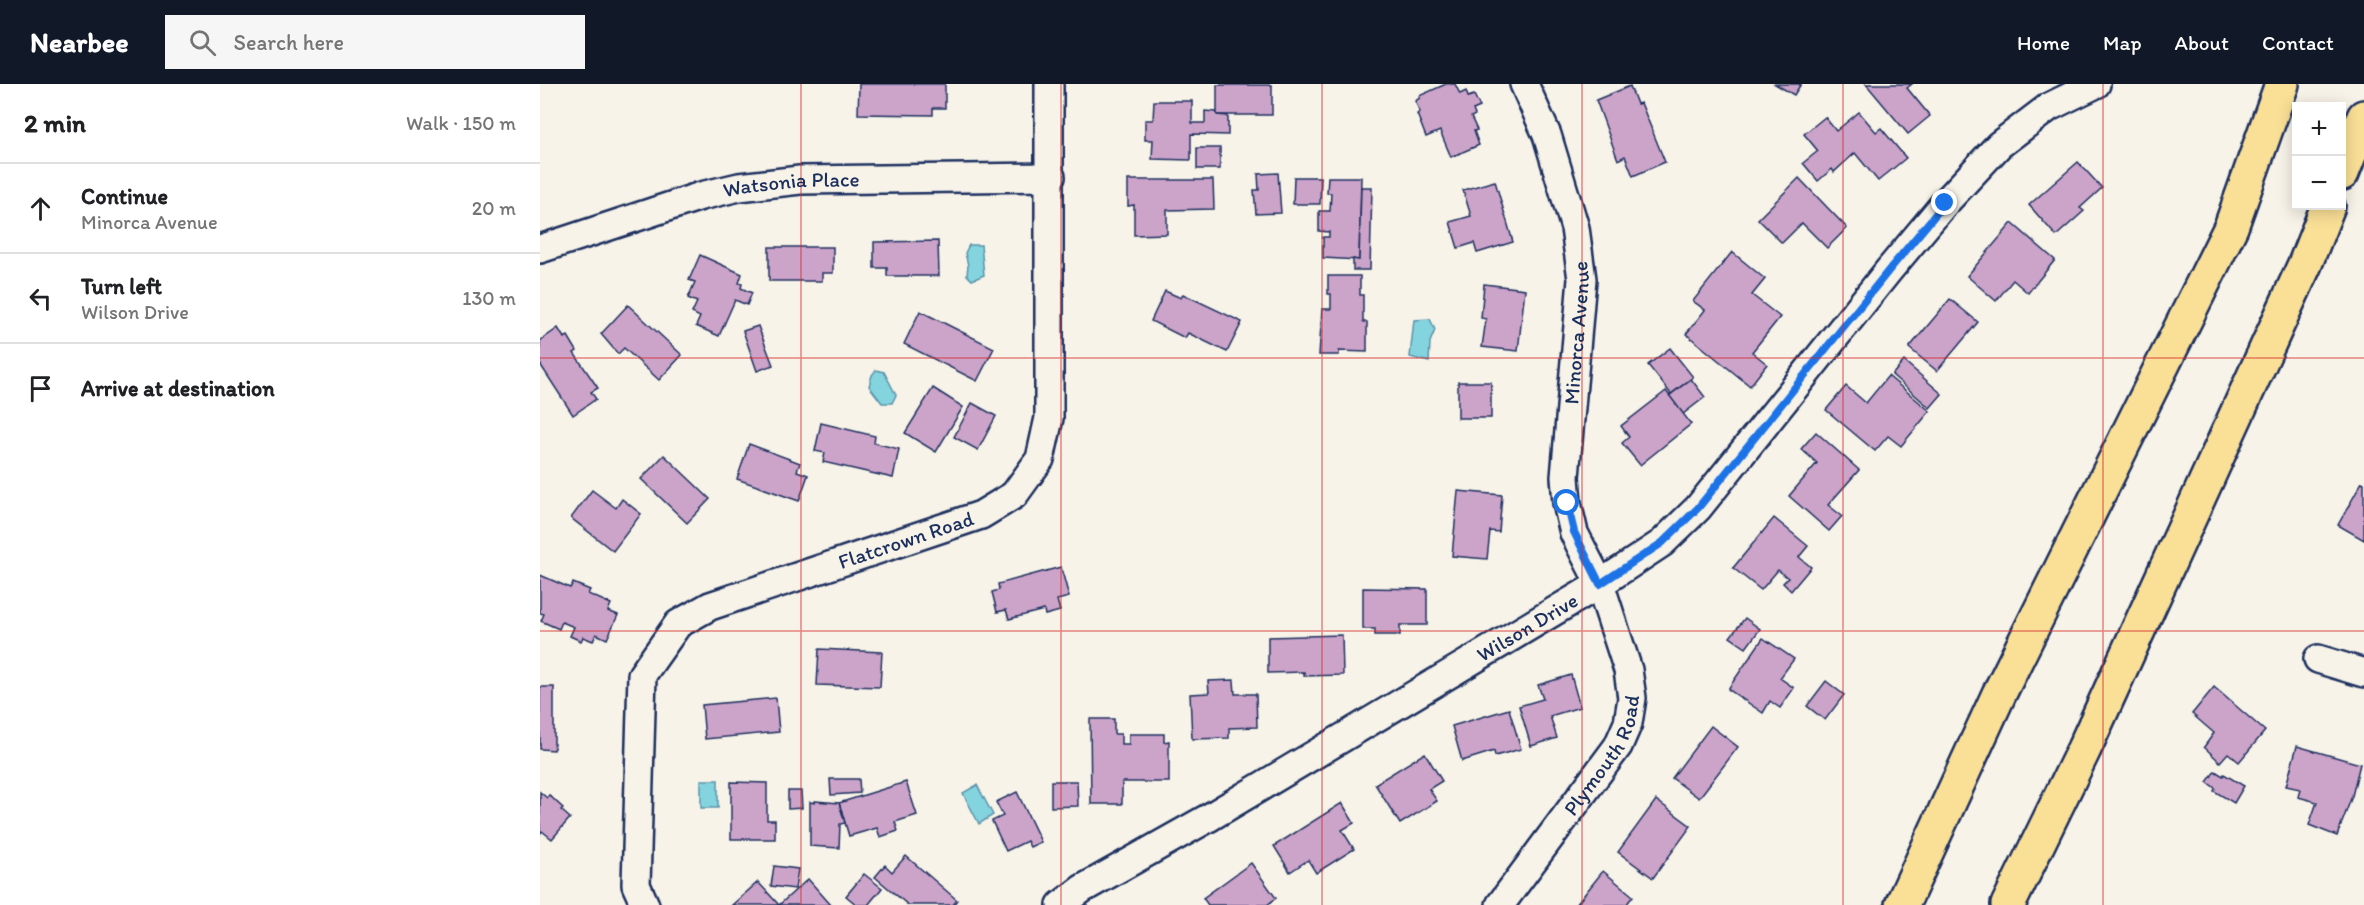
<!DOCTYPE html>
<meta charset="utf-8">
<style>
:root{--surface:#fff;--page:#f6f6f6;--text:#202124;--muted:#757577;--line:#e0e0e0;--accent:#111827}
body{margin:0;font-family:Itim,sans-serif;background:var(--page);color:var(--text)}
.controls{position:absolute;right:18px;top:18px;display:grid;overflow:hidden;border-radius:0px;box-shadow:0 3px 15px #0003}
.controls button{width:54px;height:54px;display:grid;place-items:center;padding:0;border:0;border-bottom:2px solid var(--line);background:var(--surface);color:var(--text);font:30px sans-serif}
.stop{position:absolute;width:18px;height:18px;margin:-14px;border:4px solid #1a73e8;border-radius:50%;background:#fff}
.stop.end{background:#1a73e8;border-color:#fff;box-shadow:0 2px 6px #0008}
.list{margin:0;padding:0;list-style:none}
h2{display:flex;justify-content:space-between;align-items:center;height:78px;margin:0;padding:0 24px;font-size:26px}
h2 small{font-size:20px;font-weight:400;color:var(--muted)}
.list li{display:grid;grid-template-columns:39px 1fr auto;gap:18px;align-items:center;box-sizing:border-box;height:90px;padding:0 24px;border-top:2px solid var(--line)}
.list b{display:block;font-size:22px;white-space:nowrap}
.list p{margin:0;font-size:20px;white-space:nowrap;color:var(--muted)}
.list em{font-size:20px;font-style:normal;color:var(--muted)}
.icon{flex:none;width:33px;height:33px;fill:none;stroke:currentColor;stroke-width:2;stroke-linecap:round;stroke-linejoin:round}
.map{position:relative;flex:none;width:1824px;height:821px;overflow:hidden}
header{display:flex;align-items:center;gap:36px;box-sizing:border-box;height:84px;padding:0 30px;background:var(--accent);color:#fff}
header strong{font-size:28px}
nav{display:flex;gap:33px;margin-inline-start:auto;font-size:21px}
.search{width:420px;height:54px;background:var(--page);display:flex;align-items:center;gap:15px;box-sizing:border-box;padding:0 21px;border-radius:0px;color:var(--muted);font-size:22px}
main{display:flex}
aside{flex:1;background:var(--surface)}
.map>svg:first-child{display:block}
.water{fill:#84d4df;stroke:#5a92ab;stroke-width:1.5}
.building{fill:#cca3c9;stroke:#1b2f5e;stroke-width:1.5}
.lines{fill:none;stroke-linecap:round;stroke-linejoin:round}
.street-casing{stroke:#1b2f5e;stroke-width:32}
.highway-casing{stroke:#1b2f5e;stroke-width:38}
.street{stroke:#f7f3e8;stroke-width:27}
.highway{stroke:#fadf96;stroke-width:33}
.route{stroke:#1a73e8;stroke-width:8}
.grid{fill:none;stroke:#d62828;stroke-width:1.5;stroke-opacity:0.55}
.labels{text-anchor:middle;stroke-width:4.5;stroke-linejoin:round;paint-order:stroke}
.street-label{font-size:21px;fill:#1b2f5e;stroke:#f7f3e8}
</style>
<header>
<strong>Nearbee</strong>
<div class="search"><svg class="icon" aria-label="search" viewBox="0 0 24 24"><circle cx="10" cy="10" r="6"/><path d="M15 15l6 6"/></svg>Search here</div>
<nav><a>Home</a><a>Map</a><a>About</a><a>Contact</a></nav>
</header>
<main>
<aside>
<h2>2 min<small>Walk · 150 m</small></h2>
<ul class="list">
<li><svg class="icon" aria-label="ahead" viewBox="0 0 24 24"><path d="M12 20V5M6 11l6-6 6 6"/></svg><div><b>Continue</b><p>Minorca Avenue</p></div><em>20 m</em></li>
<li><svg class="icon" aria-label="left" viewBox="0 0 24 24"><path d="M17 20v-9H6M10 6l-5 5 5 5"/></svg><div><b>Turn left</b><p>Wilson Drive</p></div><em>130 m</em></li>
<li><svg class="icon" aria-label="arrive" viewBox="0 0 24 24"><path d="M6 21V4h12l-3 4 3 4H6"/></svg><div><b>Arrive at destination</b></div></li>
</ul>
</aside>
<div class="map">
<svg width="1824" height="821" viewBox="0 0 1824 821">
<rect width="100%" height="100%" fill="#f7f3e8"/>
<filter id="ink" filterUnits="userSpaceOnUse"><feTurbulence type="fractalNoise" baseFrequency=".0167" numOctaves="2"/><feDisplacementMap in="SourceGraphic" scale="12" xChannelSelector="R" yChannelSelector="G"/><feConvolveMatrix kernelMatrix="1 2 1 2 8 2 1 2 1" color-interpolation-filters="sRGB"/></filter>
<g filter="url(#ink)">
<g class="water">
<polygon points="429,161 441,161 444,191 432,196 427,191 428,181 425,169"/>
<polygon points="890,235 895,246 890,258 889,278 870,273 874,236"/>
<polygon points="336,286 344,288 356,311 352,319 342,319 329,302 332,291"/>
<rect x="161" y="696" width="17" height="28"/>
<polygon points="437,701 453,731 439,740 423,709"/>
</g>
<g class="building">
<polygon points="319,0 405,0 405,24 393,24 393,31 318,30"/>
<polygon points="906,0 915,0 920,10 926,7 928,13 934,11 940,23 933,26 935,31 931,33 937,46 934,47 939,61 911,73 900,47 886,53 877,30 880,28 875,17 880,14 879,12"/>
<polygon points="1235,0 1261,0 1254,11"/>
<polygon points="1326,0 1372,0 1367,4 1390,32 1368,50"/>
<rect x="677" y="1" width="55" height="30"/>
<polygon points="1090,2 1097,20 1101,19 1125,78 1093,92 1085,72 1078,76 1056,16"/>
<polygon points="614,17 652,17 652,39 665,39 665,27 676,28 677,31 688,32 688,51 651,50 651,76 612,75 613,56 605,56 605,36 613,36"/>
<polygon points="1319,28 1336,48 1341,44 1366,74 1338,97 1315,69 1294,88 1292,85 1278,97 1263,79 1278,67 1264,50 1285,33 1296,47"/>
<rect x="657" y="64" width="23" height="21"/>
<polygon points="1538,78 1562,104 1540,124 1544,127 1516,152 1489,121"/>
<polygon points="738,89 741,129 716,130 714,106 719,106 718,90"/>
<polygon points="754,93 781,93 780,120 753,120"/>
<polygon points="788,93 821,93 819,176 783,174 783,153 789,153 789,148 779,147 779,127 790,127 791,109 787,109"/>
<polygon points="1259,94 1307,144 1287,164 1262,139 1242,159 1218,135"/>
<polygon points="588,96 673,96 674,125 627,126 627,150 594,151 594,121 588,122"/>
<polygon points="955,97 973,158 937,169 934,159 918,164 910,138 931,132 923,106"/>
<polygon points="821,103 832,103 830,186 813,186 813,175 819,176"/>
<polygon points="1472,139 1515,176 1488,209 1473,196 1456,217 1427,192"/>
<polygon points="398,157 399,192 347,192 347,184 334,184 334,158"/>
<polygon points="229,163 293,163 293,189 282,189 282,197 229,197"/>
<polygon points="1192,168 1225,195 1212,211 1240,233 1212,268 1227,280 1210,302 1146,250 1165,226 1153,217"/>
<polygon points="160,171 202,190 199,199 202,200 201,204 212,209 207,221 195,216 179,252 156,242 160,233 152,229 157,218 148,214 155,198 149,196"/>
<polygon points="788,192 820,192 820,211 823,211 823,238 827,238 827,268 799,267 799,271 779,271 782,225 791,225 791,210 788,210"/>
<polygon points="944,200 985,205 978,267 942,263 946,235 941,234"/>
<polygon points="625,207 641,214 643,210 702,238 687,268 648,249 645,254 611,237"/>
<polygon points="1410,215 1438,238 1397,287 1369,264"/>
<polygon points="88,221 142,271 119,296 84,264 78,270 61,250"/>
<polygon points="380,227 454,264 437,297 364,260"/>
<polygon points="218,242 233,281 217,287 203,247"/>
<polygon points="18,244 24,254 28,252 37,267 34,269 58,304 51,308 56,315 33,331 0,280 0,257"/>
<polygon points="1130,264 1153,293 1131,310 1108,281"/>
<polygon points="1364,277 1402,310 1390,324 1352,291"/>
<polygon points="1348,292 1390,327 1361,362 1348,352 1335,367 1286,326 1306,302 1326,319"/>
<polygon points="1151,295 1165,313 1143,330 1129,312"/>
<rect x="918" y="298" width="33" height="36"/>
<polygon points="393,304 423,323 396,368 365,349"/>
<polygon points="1126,307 1151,340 1100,381 1082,359 1089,353 1081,342"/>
<polygon points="432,319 456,332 438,366 414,353"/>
<polygon points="281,339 335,352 334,359 359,365 353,394 283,378 285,369 275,367"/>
<polygon points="1276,348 1319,386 1288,421 1302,432 1289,447 1249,412 1277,379 1261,365"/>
<polygon points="209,360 260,379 257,387 268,391 259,417 197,395"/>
<polygon points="124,371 170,415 147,439 101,395"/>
<polygon points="1822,398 1824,399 1824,456 1798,441"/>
<polygon points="52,406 76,424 82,415 101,430 73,467 31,434"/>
<polygon points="918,407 962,411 959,448 950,447 947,475 912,472"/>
<polygon points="1234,434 1268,462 1259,473 1271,483 1251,507 1243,499 1248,494 1238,486 1221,506 1193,484"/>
<polygon points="521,483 529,513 517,516 520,527 505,531 504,526 469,535 466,526 457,528 452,508 459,506 458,500"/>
<polygon points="0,491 30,504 33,499 50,506 48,510 71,520 68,527 78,531 67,555 56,550 53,557 43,553 41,557 30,552 34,543 22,538 19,545 1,537 4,530 0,529"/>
<polygon points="823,504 887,505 887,541 860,541 860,551 835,551 835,545 823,545"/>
<polygon points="1205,534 1220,545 1206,564 1190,553"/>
<polygon points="802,551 803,591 764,592 764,588 728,589 728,553"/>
<polygon points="1223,554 1254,575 1240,594 1254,604 1240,624 1230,617 1223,629 1188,605"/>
<polygon points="279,565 342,568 340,603 277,601"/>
<polygon points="1031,591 1040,623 1010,632 1017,654 991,662 979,622 1003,615 998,601"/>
<polygon points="694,596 695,610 716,610 717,643 689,644 689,654 652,655 650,610 669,609 668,597"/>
<polygon points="1286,597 1304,611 1285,636 1267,622"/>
<polygon points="0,603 14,603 14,666 0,665"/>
<polygon points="1674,603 1725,647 1699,678 1688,669 1680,678 1664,663 1674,649 1652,630"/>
<polygon points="236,614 239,648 165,655 162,621"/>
<polygon points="969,625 981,665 955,672 954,667 922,677 912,642"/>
<polygon points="550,635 574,635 574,650 581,650 581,660 589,660 589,650 624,650 624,658 629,657 629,698 582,698 582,720 551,720"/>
<polygon points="1171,642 1198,663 1159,714 1132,694"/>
<polygon points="1757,662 1820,680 1812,712 1797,752 1769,741 1777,718 1758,713 1760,705 1746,702"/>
<polygon points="885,669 902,697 889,705 897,717 860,740 835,700"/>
<polygon points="1675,687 1683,692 1684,690 1704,702 1694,719 1674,707 1675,704 1667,698"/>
<polygon points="290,695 319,695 320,709 291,711"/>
<polygon points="511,697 537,697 538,722 511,723"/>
<polygon points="191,698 227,699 227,736 235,736 235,755 191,755"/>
<polygon points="366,698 377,731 355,738 358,747 340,753 337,744 309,752 299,719"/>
<polygon points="248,707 261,707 262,724 248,725"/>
<polygon points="0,708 7,714 9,711 23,724 21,726 30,734 12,755 2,747 0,750"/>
<polygon points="477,708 501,758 490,763 487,757 466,767 452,737 463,732 456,718"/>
<polygon points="1116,716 1151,742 1113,794 1078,768"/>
<polygon points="275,717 299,719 305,739 300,740 299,764 270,762 270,718 275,719"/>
<polygon points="802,719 814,739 802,746 814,765 776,789 768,776 750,788 734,762"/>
<polygon points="366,772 417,816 413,821 368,821 335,793 345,781 352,788"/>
<polygon points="711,779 736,814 727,821 668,821 663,814"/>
<polygon points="234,782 258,785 255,805 231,802"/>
<polygon points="1063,787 1093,812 1086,821 1036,821"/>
<polygon points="324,790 342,804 328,821 317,821 306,812"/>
<polygon points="268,795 291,821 239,821"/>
<polygon points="218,798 239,821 192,821"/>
</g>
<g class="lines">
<defs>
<g id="street">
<path id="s1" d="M0 165 161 112 199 103 260 96 511 93"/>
<polyline points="1778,575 1824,589"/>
<path id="s2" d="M105 821 96 801 102 591 138 540 170 522 441 431 474 411 500 375 509 334V0"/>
<path id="s3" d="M521 821 542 805 670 733 1060 500 1122 459 1158 424 1349 186 1405 119 1459 61 1509 23 1556 0"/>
<path id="s4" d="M960 821 1078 662 1088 639 1092 614 1088 586 1060 500 1034 449 1027 419 1025 393 1042 195 1035 144 1007 51 984 0"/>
</g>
<g id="highway">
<polyline points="1802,89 1824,33"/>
<polyline points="1362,821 1459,610 1691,143 1742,0"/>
<polyline points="1468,821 1544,665 1765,180 1788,122"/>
</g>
</defs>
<use href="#street" class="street-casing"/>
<use href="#highway" class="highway-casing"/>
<use href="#street" class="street"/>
<use href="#highway" class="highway"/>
</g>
</g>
<g class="lines" filter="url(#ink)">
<polyline class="route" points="1027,419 1034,448 1060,500 1122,459 1158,424 1349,186 1405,119"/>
</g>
<path class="grid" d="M261 0V821M521 0V821M782 0V821M1042 0V821M1303 0V821M1563 0V821M0 274H1824M0 547H1824"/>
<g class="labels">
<g class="street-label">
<text dy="7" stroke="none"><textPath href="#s1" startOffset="261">Watsonia Place</textPath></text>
<text dy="7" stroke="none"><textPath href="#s4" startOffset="626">Minorca Avenue</textPath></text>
<text dy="7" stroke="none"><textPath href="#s2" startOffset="538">Flatcrown Road</textPath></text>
<text dy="7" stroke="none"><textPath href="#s3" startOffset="543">Wilson Drive</textPath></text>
<text dy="7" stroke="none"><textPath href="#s4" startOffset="183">Plymouth Road</textPath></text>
</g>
</g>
</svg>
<div class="controls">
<button>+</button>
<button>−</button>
</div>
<div class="stop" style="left:1027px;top:419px"></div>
<div class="stop end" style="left:1405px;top:119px"></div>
</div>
</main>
